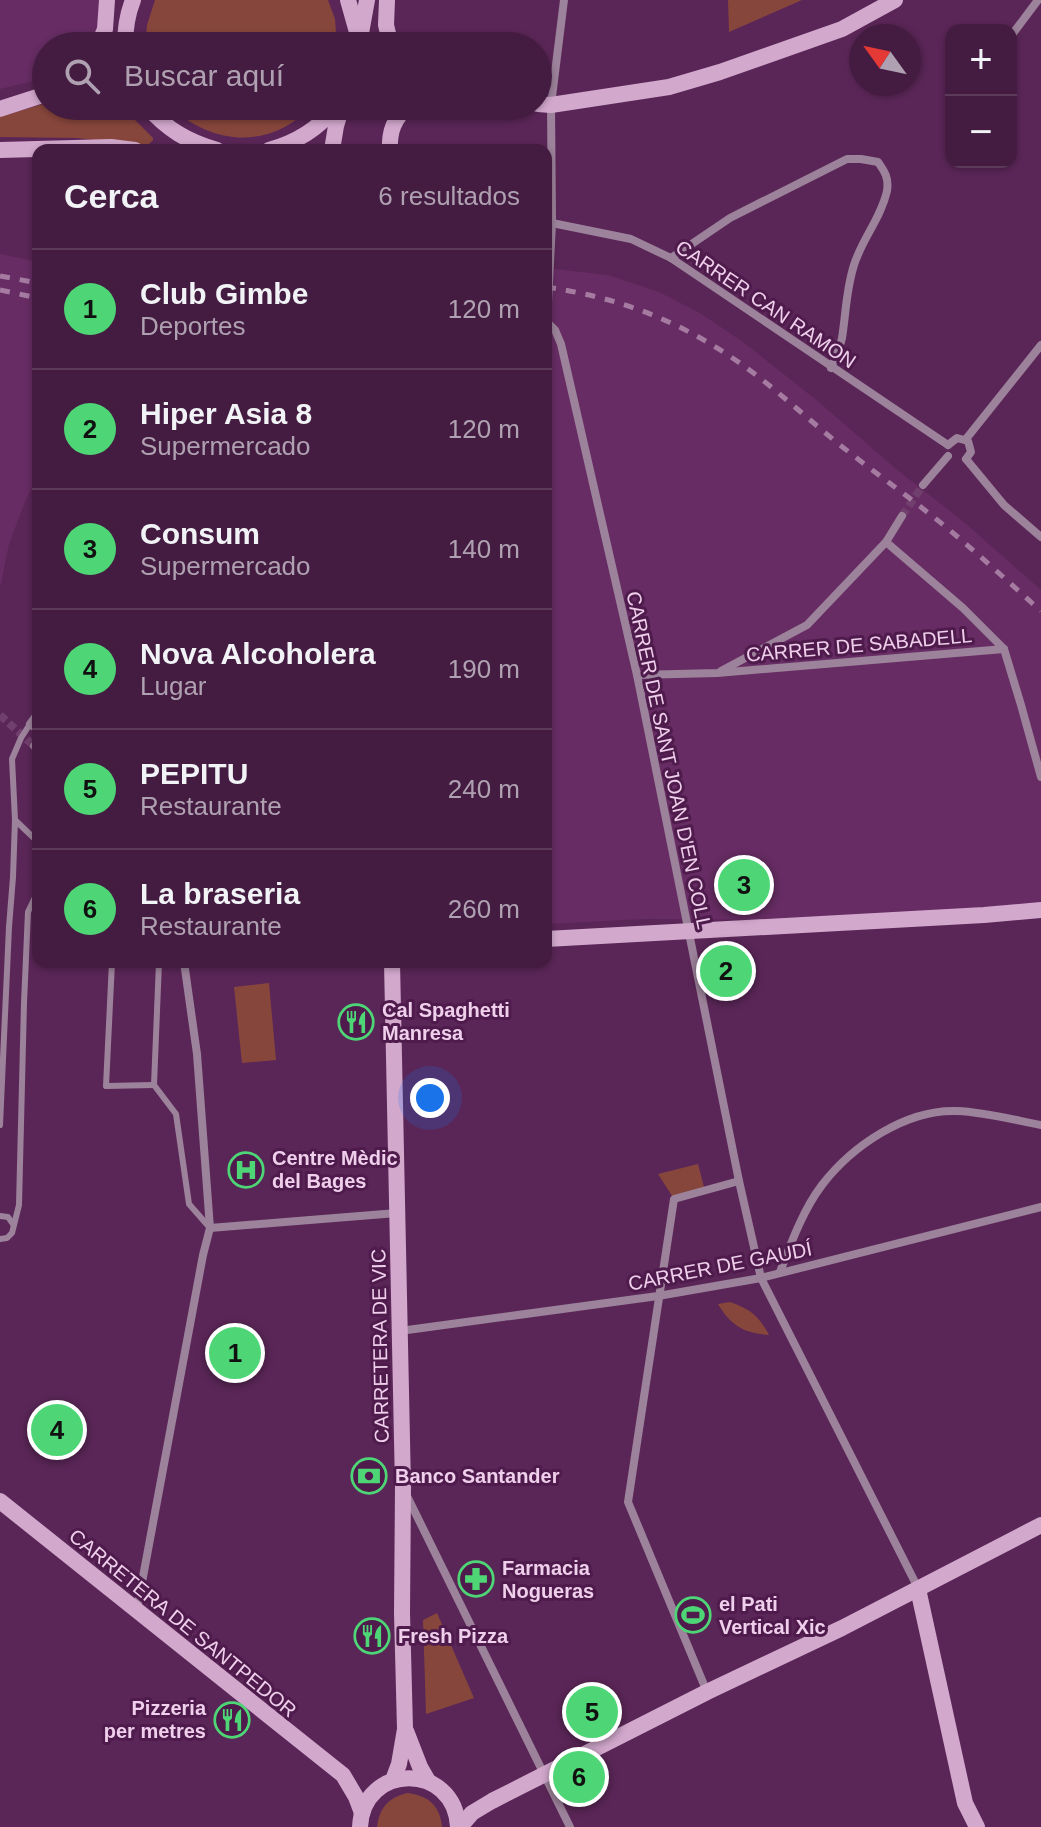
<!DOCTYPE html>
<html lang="es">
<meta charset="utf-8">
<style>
:root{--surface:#441c41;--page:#4b2548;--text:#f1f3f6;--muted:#afa1b1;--line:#5c3a5a;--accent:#4ed676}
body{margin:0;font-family:Helvetica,sans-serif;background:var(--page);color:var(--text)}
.controls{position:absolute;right:24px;top:24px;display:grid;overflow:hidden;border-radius:16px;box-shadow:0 2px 6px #0004}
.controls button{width:72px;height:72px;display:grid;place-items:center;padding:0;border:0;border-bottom:2px solid var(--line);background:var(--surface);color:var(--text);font:40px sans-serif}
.compass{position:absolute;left:849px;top:24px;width:72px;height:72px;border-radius:50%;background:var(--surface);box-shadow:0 2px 6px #0004;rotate:303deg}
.you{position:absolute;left:430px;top:1098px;width:28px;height:28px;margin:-20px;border:6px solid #fff;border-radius:50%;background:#1a73e8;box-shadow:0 0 0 12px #1a73e833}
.badge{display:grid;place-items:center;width:52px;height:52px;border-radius:50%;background:var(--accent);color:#111;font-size:26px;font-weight:700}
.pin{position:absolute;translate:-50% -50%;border:4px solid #fff;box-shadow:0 2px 8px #0006}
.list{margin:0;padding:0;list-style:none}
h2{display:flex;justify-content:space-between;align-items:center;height:104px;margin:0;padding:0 32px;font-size:34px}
h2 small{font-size:26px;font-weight:400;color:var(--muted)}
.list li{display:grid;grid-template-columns:52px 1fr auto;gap:24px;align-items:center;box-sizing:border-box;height:120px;padding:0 32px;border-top:2px solid var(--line)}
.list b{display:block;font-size:30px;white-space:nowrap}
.list p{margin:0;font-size:26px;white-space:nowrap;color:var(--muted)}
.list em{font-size:26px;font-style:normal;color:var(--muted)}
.icon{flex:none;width:44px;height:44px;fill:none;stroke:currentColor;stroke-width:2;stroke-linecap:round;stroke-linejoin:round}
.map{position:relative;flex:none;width:1041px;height:1827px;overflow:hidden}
.search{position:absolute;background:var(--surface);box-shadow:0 2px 6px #0004;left:32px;top:32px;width:520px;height:88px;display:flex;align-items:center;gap:20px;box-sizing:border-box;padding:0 28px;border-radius:44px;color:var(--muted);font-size:30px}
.panel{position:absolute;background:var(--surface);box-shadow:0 2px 6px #0004;left:32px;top:144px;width:520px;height:824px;border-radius:16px}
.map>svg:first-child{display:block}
.built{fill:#662c63}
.green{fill:#87463c}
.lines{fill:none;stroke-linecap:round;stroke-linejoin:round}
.street-tunnel{stroke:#703f6d;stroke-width:8;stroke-dasharray:8 4;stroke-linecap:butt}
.lane{stroke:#9c829a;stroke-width:6}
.street{stroke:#9c829a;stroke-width:8}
.secondary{stroke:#d2a8cd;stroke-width:16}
.rail{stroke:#a57ba1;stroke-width:5;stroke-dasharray:10 10;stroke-linecap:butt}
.labels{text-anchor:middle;stroke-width:6;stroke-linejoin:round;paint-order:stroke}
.street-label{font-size:20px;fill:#efcfeb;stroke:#4e1b4c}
.poi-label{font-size:20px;font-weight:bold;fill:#efcfeb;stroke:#4e1b4c;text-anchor:start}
</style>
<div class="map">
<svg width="1041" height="1827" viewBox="0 0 1041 1827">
<rect width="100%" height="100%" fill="#5a2657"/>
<g class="built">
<polygon points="0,0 114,0 96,31 82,46 46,46 46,74 30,82 0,89"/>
<polygon points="0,254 38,262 38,477 26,499 9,544 0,588"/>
<polygon points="546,268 608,275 659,292 700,313 743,342 819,402 896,469 964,522 1041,590 1041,903 805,920 644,919 546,924"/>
</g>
<g class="green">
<polygon points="155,0 328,0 335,19 337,46 145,46 147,25"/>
<polygon points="728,0 802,0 729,32"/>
<polygon points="46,103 46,106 126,106 134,119 153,138 153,140 147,146 77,138 0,137 0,117"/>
<path d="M170 106H312C270 150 212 146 170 106Z"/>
<polygon points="269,983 276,1060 242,1063 234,987"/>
<polygon points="698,1164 705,1191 674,1199 658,1174"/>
<path d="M730 1302C750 1309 759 1316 769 1335 744 1333 731 1326 718 1304Z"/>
<polygon points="437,1613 474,1698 426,1714 423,1620"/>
<path d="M408 1793C429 1796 440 1806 442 1827H377C379 1808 389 1797 408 1793Z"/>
</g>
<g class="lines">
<g class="street-tunnel">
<polyline points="902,516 923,485"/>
<polyline points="0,715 34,746"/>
</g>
<g class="lane">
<polyline points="15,820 38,842"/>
<polyline points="112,962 106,1086 154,1085"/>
<polyline points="159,962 154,1085 176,1114 189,1204 210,1228"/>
<polyline points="0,1125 9,927 13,877 15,820 12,759 21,738 30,724"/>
<polyline points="0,1216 8,1217 13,1224"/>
<polyline points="0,1239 7,1238 12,1233 19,1205 24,1003 28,912 38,891"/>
</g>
<g class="street">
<polyline points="564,0 551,105 552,223 547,322 555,330 561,344 637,675 739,1181 761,1278 918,1588"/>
<polyline points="1011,36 1038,0"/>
<polyline points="552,223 631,239 671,258 948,445"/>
<path d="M671 258 730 218 847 159H861L878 162C885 172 889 178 887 191 881 218 862 239 854 265 846 290 846 313 842 338 840 348 835 358 831 368"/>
<polyline points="966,439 1041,345"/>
<polyline points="948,445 957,438 968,441 971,452 966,459"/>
<polyline points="966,459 1004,505 1041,537"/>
<polyline points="923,485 948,456"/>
<polyline points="886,542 963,608 1004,649 1021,705 1041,777"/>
<polyline points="721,671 807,625 886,542 902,516"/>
<polyline points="637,675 717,673 1004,649"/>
<polyline points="38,713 30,724 38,730"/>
<polyline points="34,746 38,749"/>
<polyline points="210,1228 397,1213"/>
<path d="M780 1272C791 1243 803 1210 822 1185 852 1146 906 1109 957 1111 985 1112 1014 1120 1041 1125"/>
<polyline points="400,1331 658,1296 761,1278 1041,1207"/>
<polyline points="406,1494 570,1827"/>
<polyline points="137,1609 203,1255 210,1228 197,1054 184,962"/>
<polyline points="707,1692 628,1502 674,1199 739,1181"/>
</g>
<g class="secondary">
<polyline points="348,0 357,32 357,46"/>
<polyline points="387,0 386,25 391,46"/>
<polyline points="361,33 367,0"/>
<polyline points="98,46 105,29 107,0"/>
<path d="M125 46C125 29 127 15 133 0"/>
<polyline points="538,104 551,105 669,87 720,72 842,29 895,0"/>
<path d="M147 106C166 129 188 142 217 150"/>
<polyline points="0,109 46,94"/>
<polyline points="0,150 111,147 135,150"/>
<path d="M269 150C297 142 318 129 337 106"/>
<polyline points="332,150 336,126 342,106"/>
<path d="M390 150C389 131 394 119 408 106"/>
<polyline points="546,939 984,915 1041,910"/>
<polyline points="392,962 403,1487 402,1613 405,1729 399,1764 393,1780"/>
<polyline points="0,1501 343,1775 356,1797 362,1813"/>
<polyline points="918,1589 965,1803 977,1827"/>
<polyline points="406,1731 420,1767 428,1781"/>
<path d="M360 1827C363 1762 455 1762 458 1827"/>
<polyline points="460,1827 472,1813 492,1801 707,1692 842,1628 1041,1525"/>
</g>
<g class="rail">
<polyline points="0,276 38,283"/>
<path d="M546 287C615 297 673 318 731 357 770 383 804 416 840 445 870 469 901 491 931 515 969 545 1005 579 1041 611"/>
<polyline points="0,290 38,298"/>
</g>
</g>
<defs>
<symbol id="restaurant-ring" viewBox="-11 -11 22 22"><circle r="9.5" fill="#4e1b4c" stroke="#4ed676" stroke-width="1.5"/><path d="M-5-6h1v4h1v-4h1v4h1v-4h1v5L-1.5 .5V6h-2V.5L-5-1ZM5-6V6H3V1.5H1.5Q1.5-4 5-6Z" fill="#4ed676"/></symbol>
<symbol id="hospital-ring" viewBox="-11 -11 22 22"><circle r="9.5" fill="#4e1b4c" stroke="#4ed676" stroke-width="1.5"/><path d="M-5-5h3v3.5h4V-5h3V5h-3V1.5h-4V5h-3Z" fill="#4ed676"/></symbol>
<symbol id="bank-ring" viewBox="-11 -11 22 22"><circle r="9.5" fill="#4e1b4c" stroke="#4ed676" stroke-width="1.5"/><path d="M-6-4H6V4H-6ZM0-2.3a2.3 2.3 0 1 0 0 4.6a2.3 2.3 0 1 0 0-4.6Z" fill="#4ed676"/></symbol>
<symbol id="pharmacy-ring" viewBox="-11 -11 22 22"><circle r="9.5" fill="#4e1b4c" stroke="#4ed676" stroke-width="1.5"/><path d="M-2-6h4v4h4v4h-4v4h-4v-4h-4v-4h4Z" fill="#4ed676"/></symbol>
<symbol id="stadium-ring" viewBox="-11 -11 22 22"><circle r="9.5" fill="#4e1b4c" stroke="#4ed676" stroke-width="1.5"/><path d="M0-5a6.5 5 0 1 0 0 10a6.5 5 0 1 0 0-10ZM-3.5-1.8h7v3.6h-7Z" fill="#4ed676"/></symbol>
</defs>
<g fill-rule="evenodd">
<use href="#restaurant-ring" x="336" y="1002" width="40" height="40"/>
<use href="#hospital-ring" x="226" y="1150" width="40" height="40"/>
<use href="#bank-ring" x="349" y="1456" width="40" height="40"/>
<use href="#pharmacy-ring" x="456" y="1559" width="40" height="40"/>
<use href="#stadium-ring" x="673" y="1595" width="40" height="40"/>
<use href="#restaurant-ring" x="352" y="1616" width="40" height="40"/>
<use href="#restaurant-ring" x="212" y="1700" width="40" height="40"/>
</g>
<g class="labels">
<g class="street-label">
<text transform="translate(766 304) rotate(34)" y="7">CARRER CAN RAMON</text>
<text transform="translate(859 645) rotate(-5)" y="7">CARRER DE SABADELL</text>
<text transform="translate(669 760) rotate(78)" y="7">CARRER DE SANT JOAN D'EN COLL</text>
<text transform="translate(720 1266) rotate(-11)" y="7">CARRER DE GAUDÍ</text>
<text transform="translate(380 1346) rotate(-91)" y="7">CARRETERA DE VIC</text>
<text transform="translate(183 1623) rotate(39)" y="7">CARRETERA DE SANTPEDOR</text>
</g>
<g class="poi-label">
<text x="382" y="1017">Cal Spaghetti<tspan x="382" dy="23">Manresa</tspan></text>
<text x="272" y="1165">Centre Mèdic<tspan x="272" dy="23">del Bages</tspan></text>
<text x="395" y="1483">Banco Santander</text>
<text x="502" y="1575">Farmacia<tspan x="502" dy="23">Nogueras</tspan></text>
<text x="719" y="1611">el Pati<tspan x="719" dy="23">Vertical Xic</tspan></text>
<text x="398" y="1643">Fresh Pizza</text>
<text x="206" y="1715" text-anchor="end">Pizzeria<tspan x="206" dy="23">per metres</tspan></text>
</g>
</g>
</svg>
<div class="controls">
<button>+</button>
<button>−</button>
</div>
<svg class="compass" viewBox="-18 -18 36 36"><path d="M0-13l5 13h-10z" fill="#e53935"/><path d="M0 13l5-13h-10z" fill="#afa1b1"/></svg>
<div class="you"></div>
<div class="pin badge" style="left:235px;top:1353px">1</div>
<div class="pin badge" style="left:726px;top:971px">2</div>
<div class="pin badge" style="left:744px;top:885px">3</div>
<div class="pin badge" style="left:57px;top:1430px">4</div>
<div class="pin badge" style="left:592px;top:1712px">5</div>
<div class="pin badge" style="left:579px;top:1777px">6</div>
<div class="search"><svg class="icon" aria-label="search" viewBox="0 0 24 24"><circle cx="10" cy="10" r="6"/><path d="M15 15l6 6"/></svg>Buscar aquí</div>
<section class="panel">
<h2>Cerca<small>6 resultados</small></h2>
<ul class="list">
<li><span class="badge">1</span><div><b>Club Gimbe</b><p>Deportes</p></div><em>120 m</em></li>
<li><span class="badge">2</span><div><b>Hiper Asia 8</b><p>Supermercado</p></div><em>120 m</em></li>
<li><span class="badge">3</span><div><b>Consum</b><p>Supermercado</p></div><em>140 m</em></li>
<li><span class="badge">4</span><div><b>Nova Alcoholera</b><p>Lugar</p></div><em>190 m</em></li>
<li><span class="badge">5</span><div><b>PEPITU</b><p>Restaurante</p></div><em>240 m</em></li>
<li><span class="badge">6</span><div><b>La braseria</b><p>Restaurante</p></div><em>260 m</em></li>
</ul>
</section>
</div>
